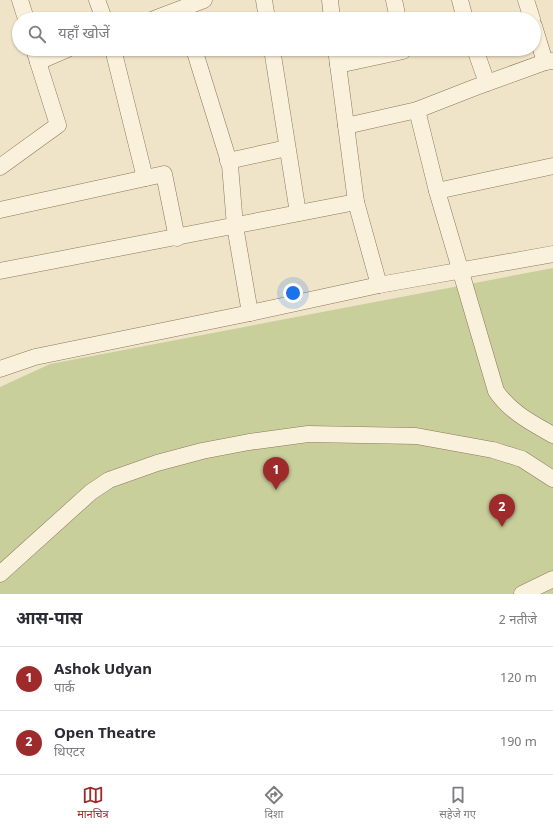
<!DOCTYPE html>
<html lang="hi">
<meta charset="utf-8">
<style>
:root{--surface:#fff;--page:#f2f2f3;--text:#2b2b33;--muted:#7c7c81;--line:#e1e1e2;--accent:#9e2a2b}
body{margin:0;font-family:Georgia,"Noto Sans Devanagari",serif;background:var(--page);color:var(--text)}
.you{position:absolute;left:293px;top:293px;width:14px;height:14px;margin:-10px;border:3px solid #fff;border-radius:50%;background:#1a73e8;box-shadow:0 0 0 6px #1a73e833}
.badge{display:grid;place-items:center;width:26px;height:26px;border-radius:50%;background:var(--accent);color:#fff;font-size:13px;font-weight:700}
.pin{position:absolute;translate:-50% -33px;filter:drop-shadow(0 1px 2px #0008)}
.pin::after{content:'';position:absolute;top:21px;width:14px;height:12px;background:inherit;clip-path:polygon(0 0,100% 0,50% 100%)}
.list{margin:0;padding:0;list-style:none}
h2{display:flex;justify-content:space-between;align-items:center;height:52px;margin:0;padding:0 16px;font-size:17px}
h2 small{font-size:13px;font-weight:400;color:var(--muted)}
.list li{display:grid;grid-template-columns:26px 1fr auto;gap:12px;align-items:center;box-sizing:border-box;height:64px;padding:0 16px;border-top:1px solid var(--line)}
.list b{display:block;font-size:15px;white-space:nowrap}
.list p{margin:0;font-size:13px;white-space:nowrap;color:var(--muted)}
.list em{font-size:13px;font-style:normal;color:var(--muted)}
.icon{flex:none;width:22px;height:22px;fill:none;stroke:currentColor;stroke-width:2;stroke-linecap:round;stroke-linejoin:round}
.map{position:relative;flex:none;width:553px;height:594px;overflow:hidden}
.search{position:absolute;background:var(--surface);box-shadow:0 1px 3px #0004;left:12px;right:12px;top:12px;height:44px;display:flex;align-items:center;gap:10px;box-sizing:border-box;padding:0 14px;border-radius:22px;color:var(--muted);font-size:15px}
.sheet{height:180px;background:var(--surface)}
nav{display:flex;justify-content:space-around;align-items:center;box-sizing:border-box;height:56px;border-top:1px solid var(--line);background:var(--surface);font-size:11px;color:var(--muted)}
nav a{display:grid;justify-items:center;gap:2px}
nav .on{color:var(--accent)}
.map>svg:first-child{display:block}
.green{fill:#c9cf9b}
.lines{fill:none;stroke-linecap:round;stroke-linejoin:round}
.minor-casing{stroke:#8d765c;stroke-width:17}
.minor{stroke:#faf1dc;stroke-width:16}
</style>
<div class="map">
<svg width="553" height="594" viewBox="0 0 553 594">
<rect width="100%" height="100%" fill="#f0e4c8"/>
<polygon class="green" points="553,268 553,594 0,594 0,387 50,364"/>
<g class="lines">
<defs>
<g id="minor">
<polyline points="20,0 26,19"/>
<polyline points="97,0 104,19"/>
<polyline points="264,0 267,19"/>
<polyline points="330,0 332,19"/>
<polyline points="394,0 398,19"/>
<polyline points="460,0 465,19"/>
<polyline points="526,0 532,19"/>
<polyline points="154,19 204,0"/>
<polyline points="534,26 545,62 553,61"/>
<polyline points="34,49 38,62 68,49"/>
<polyline points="113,49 145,178"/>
<polyline points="194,49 230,165 235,226 250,313 379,285"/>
<polyline points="272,49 298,213"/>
<polyline points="336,49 356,202"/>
<polyline points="475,49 487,83"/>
<polyline points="338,65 403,51 402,49"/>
<path d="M417 110 437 191 496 391C510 412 532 423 553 435"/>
<polyline points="346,126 417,110 476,87 545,62"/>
<polyline points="228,161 287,148"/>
<polyline points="0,167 58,125 38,62"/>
<polyline points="437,191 553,166"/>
<polyline points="0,210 164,174 177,238"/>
<polyline points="0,271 356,202 379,285 553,254"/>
<polyline points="0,369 35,357 250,313"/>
<polyline points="0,574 91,492 109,480 157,463 202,451 249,442 308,434 416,436 493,450 522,459 553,479"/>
<polyline points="522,594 553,579"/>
</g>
</defs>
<use href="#minor" class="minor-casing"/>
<use href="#minor" class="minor"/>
</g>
</svg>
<div class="you"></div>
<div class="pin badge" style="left:276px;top:490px">1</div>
<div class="pin badge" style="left:502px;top:527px">2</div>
<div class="search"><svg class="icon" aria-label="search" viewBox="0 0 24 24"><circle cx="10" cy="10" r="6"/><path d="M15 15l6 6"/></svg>यहाँ खोजें</div>
</div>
<section class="sheet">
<h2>आस-पास<small>2 नतीजे</small></h2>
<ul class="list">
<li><span class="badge">1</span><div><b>Ashok Udyan</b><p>पार्क</p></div><em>120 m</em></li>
<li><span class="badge">2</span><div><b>Open Theatre</b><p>थिएटर</p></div><em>190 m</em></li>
</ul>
</section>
<nav>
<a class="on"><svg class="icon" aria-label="map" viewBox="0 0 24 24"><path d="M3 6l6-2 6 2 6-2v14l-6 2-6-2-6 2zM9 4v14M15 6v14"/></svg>मानचित्र</a>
<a><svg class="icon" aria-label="directions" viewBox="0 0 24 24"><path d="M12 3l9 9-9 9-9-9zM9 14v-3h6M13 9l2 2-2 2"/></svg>दिशा</a>
<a><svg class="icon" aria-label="saved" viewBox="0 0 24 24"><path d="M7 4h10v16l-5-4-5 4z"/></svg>सहेजे गए</a>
</nav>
